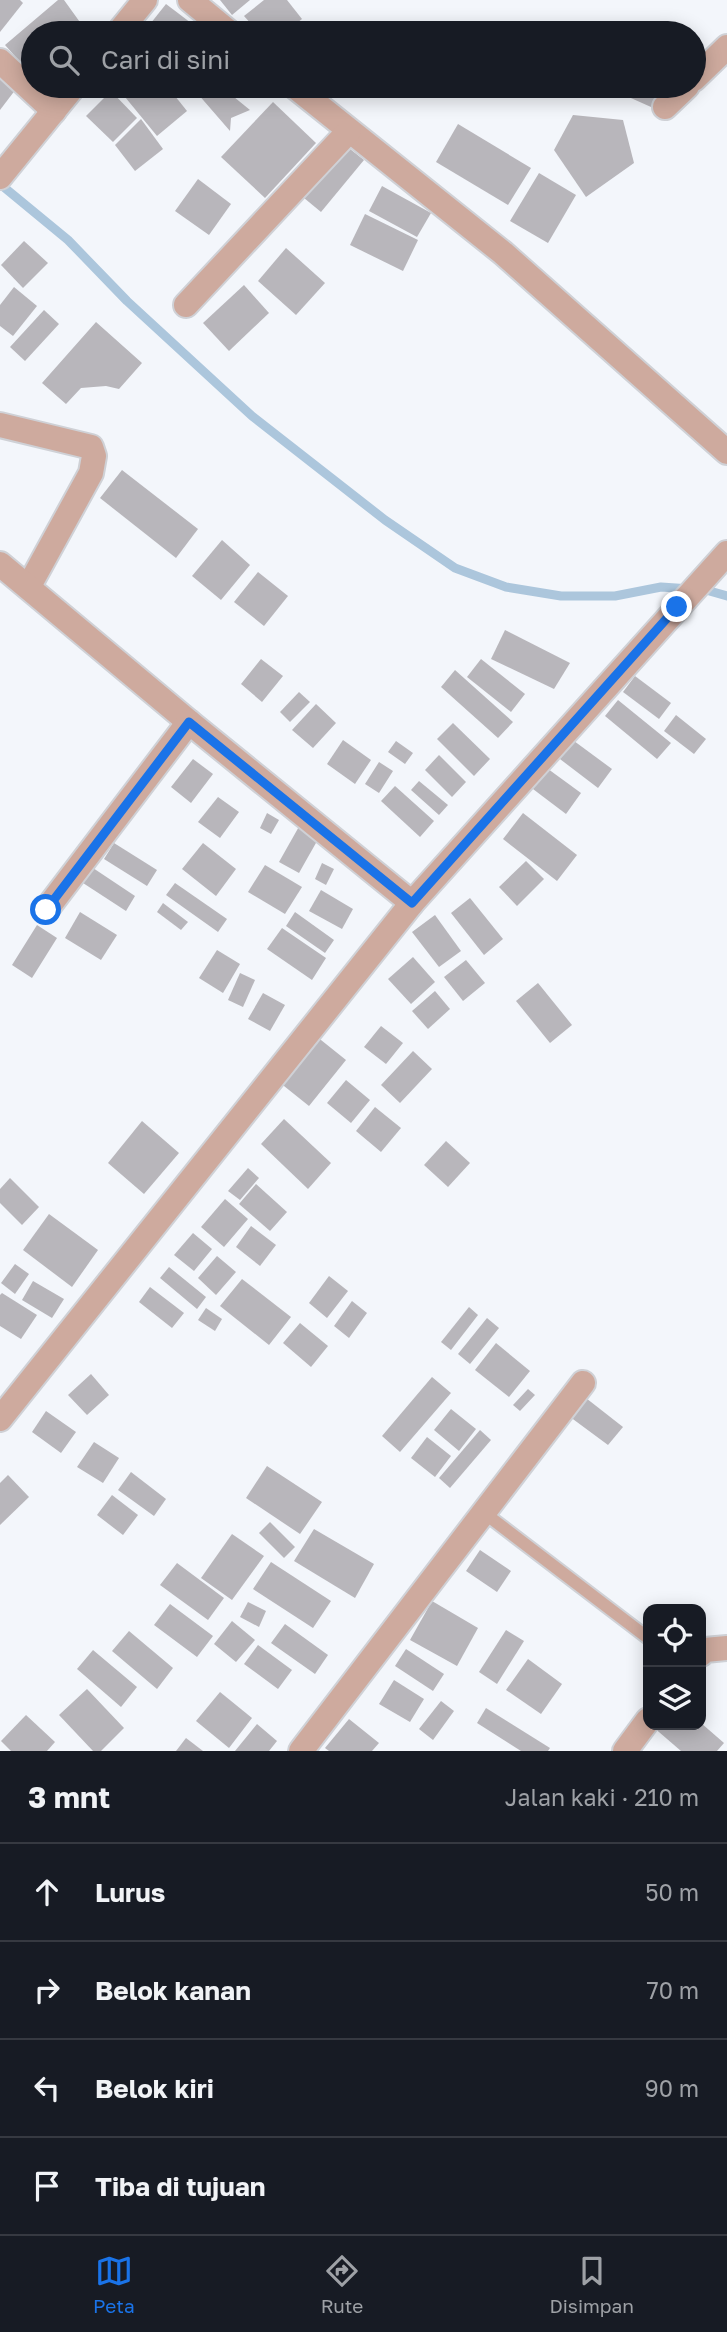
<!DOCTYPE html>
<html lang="id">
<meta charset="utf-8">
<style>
:root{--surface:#171b24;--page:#20242c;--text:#f1f3f6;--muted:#9ea1a6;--line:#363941;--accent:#1a73e8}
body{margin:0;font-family:"Golos Text",sans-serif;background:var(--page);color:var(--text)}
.controls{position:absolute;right:21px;bottom:21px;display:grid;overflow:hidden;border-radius:14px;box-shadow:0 4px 18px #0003}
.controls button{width:63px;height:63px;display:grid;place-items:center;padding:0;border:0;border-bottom:2px solid var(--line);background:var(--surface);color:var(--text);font:35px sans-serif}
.stop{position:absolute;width:21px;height:21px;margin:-16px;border:5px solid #1a73e8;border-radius:50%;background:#fff}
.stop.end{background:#1a73e8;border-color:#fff;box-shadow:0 2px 7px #0008}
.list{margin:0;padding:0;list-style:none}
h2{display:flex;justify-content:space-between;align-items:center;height:91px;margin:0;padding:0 28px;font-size:30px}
h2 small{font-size:23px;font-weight:400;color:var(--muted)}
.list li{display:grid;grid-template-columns:46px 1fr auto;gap:21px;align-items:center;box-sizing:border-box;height:98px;padding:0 28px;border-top:2px solid var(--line)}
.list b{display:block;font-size:26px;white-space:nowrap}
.list em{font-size:23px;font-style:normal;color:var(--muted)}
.icon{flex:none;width:38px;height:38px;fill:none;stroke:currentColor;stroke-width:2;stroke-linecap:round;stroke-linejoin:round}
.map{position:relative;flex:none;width:727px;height:1751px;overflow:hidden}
.search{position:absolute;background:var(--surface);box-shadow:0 4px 18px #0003;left:21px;right:21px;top:21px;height:77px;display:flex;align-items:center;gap:18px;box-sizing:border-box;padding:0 24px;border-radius:38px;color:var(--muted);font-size:26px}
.sheet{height:483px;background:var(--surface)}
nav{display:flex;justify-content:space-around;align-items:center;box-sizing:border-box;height:98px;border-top:2px solid var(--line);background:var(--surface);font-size:19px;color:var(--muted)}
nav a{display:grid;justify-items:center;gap:4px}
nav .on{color:var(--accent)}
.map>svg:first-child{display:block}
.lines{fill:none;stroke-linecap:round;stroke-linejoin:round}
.stream{stroke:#acc6dc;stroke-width:9}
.building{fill:#b8b6bb}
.service-casing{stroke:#cfd1d6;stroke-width:16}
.minor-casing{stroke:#cfd1d6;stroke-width:28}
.service{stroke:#ceaa9e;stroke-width:12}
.minor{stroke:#ceaa9e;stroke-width:24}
.route{stroke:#1a73e8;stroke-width:9}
</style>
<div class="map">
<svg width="727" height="1751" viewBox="0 0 727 1751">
<rect width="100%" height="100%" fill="#f3f6fb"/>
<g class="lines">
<polyline class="stream" points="0,184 68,240 127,301 252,416 385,520 455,568 506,587 561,596 615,596 661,587 706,590 727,596"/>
</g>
<g class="building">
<polygon points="0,0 20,0 23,3 0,32"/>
<polygon points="58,0 64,0 82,25 73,33 33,33 33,68 29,72 5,45"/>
<polygon points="220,0 250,0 232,15"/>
<polygon points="264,0 287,0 302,19 284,33 259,33 244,16"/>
<polygon points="166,4 195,26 189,33 143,33"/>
<polygon points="0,76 16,89 0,110"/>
<polygon points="116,86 167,86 187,111 157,136"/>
<polygon points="191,86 243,86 234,97 250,110 231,118 230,131"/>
<polygon points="604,86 660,86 651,107"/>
<polygon points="111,91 137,118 113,142 86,116"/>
<polygon points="273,102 316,143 265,198 221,157"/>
<polygon points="573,115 623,120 634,163 586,197 554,150"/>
<polygon points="141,119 163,149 135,171 115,145"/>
<polygon points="458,124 531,168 508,205 436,162"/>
<polygon points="340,141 364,160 321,212 298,193"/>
<polygon points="539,173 576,195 548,243 510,221"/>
<polygon points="198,179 231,204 209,235 175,211"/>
<polygon points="382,186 431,213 417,237 369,211"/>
<polygon points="365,214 418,240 403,271 350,245"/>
<polygon points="24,241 48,263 23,288 1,265"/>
<polygon points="286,248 325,283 296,315 258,281"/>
<polygon points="244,285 269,313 229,351 203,323"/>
<polygon points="14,287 37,306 13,336 0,326 0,305"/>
<polygon points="44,310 59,324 25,361 10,347"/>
<polygon points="96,322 142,363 119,389 106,386 81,388 66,404 42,383"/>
<polygon points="122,470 198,529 176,558 100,498"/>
<polygon points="222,540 250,565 221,600 192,576"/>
<polygon points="258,572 288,596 264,626 234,602"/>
<polygon points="505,630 570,663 554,689 491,659"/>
<polygon points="261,659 283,676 262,702 241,684"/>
<polygon points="481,659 525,694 511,712 467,677"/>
<polygon points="455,670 513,722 498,738 441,687"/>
<polygon points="635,676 671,703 659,719 623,692"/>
<polygon points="299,692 310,702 290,722 280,712"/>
<polygon points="618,700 671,743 657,759 605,716"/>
<polygon points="316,704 336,723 313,748 292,730"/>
<polygon points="676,715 706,739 694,754 664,731"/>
<polygon points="453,723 490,759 474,776 437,739"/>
<polygon points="570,738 612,769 598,788 556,756"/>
<polygon points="343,740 371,760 355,784 327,764"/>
<polygon points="396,741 413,753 405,764 388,752"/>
<polygon points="439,755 466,782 452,797 425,770"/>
<polygon points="193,759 213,774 191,803 171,787"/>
<polygon points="379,762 393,771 379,793 365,784"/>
<polygon points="544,766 581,793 566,814 529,786"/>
<polygon points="419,781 448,805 439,815 411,790"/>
<polygon points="395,786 434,821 420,837 381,801"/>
<polygon points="218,797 239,812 220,838 198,822"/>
<polygon points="267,813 279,820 271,834 260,828"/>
<polygon points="523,813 577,855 557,881 503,839"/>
<polygon points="301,823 321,834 299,873 279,862"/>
<polygon points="114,843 157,870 147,886 104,859"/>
<polygon points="203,843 236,869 216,896 182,869"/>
<polygon points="526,861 544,879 517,906 499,887"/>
<polygon points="322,863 334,869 326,885 315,879"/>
<polygon points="265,865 302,887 285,914 248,892"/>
<polygon points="93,868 135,896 126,911 83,883"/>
<polygon points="175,883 227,919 218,932 166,895"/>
<polygon points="321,890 353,909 342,929 309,911"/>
<polygon points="470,898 503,939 484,955 451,913"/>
<polygon points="163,903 188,922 181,930 157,912"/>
<polygon points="80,912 117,935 101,960 65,938"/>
<polygon points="295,912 334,940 325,953 286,926"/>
<polygon points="435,915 461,951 439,967 412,932"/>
<polygon points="37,925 57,938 32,978 12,965"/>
<polygon points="282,928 326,958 312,980 267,949"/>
<polygon points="217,950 240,964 223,993 199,978"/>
<polygon points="413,957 435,982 411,1004 388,979"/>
<polygon points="466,960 485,983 463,1001 444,977"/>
<polygon points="240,973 255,980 243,1007 228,1000"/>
<polygon points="538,983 572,1025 550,1043 516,1001"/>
<polygon points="435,991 450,1009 428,1029 412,1011"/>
<polygon points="263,993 285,1005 270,1031 248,1019"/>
<polygon points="381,1026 403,1043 386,1064 364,1047"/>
<polygon points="316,1036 346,1060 309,1106 279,1082"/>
<polygon points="413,1051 432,1069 400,1103 381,1085"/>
<polygon points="346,1080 370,1100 351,1123 327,1103"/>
<polygon points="375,1107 401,1128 381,1152 356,1131"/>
<polygon points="284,1119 331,1163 308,1189 261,1144"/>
<polygon points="142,1121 179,1153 144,1194 108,1163"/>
<polygon points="446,1141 470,1163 448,1187 424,1165"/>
<polygon points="248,1168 259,1178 240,1200 228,1191"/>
<polygon points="10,1178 39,1207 22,1225 0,1203 0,1189"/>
<polygon points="256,1184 287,1212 270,1231 239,1204"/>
<polygon points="225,1199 248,1219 224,1247 201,1227"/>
<polygon points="49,1214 98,1250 72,1287 23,1250"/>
<polygon points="251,1226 276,1245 260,1266 236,1247"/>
<polygon points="193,1233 212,1249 194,1271 174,1255"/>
<polygon points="217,1256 236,1272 216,1295 198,1278"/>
<polygon points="15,1264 29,1274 15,1294 1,1283"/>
<polygon points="169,1267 206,1297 197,1309 160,1278"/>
<polygon points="329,1276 348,1291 327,1318 309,1303"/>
<polygon points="242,1279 291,1317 269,1345 220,1306"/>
<polygon points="33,1281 64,1299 52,1318 22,1300"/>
<polygon points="150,1287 184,1313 172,1328 139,1302"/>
<polygon points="2,1293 37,1315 21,1339 0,1326 0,1295"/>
<polygon points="352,1301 367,1313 349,1338 334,1326"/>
<polygon points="469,1307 478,1315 451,1350 441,1342"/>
<polygon points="206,1308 222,1319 215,1331 198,1320"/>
<polygon points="487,1318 499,1328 470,1364 458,1354"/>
<polygon points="300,1323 328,1346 311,1367 283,1343"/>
<polygon points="496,1343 530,1371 509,1397 475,1370"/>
<polygon points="91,1374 109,1395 87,1415 68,1395"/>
<polygon points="432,1377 451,1393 400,1452 382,1436"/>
<polygon points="528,1389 535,1395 520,1411 513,1405"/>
<polygon points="577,1391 623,1427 608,1445 562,1411"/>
<polygon points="451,1409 476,1429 459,1451 434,1430"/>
<polygon points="46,1411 76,1432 61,1453 32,1432"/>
<polygon points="480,1430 491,1440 450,1488 439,1478"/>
<polygon points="427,1437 451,1456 435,1477 411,1458"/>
<polygon points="94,1442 119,1458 103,1483 77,1467"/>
<polygon points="267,1466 322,1502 300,1534 246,1498"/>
<polygon points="131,1472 166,1499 154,1516 118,1490"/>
<polygon points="8,1475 29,1497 0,1525 0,1483"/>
<polygon points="112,1495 138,1515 123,1535 97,1515"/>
<polygon points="270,1522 295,1547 284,1558 259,1533"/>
<polygon points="314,1529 374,1564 355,1598 294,1561"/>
<polygon points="232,1534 264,1556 232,1600 201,1578"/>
<polygon points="480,1550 511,1571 497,1592 466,1571"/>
<polygon points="271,1562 331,1601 313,1628 253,1589"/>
<polygon points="177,1563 224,1598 208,1620 160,1585"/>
<polygon points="432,1601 478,1628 457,1666 410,1640"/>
<polygon points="248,1602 266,1611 259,1627 240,1617"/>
<polygon points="170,1604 213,1636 197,1657 154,1625"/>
<polygon points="232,1621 255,1640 236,1662 214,1644"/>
<polygon points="285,1624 328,1655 315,1674 271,1643"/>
<polygon points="506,1630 524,1641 497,1684 479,1672"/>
<polygon points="129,1631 173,1668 157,1689 112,1651"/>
<polygon points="258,1645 292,1670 278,1689 244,1664"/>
<polygon points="406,1649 444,1674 433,1691 395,1666"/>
<polygon points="93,1650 137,1687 121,1707 77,1669"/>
<polygon points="528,1659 562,1684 541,1714 506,1690"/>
<polygon points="394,1680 424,1699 410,1722 379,1704"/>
<polygon points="87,1689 124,1728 101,1751 93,1751 59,1715"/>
<polygon points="220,1692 252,1718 229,1748 196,1721"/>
<polygon points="441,1701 454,1711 433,1740 419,1729"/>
<polygon points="486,1708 550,1748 548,1751 521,1751 477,1723"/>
<polygon points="26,1715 55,1742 47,1751 11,1751 1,1741"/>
<polygon points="349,1719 379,1743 372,1751 329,1751 325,1748"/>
<polygon points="701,1723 724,1743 717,1751 681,1751 652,1726"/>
<polygon points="257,1724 277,1741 269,1751 235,1751"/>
<polygon points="186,1738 203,1751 176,1751"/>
</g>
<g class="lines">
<defs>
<polyline id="service" points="483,1512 648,1638"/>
<g id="minor">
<polyline points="190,0 230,33"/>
<polyline points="118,33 145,0"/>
<polyline points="0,61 54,111"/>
<polyline points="694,79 727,47"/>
<polyline points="294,86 503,253 727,452"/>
<polyline points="665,107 687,86"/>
<polyline points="0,177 74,86"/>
<polyline points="186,305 349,131"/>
<polyline points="0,425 91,447 94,456 91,473 29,586"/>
<polyline points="0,564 189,722 412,903"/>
<polyline points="46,910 189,722"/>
<polyline points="0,1419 412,903 727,553"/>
<polyline points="701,1654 705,1650 727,1648"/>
<polyline points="301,1751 583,1383"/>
<polyline points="625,1751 648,1720"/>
</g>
</defs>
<use href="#service" class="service-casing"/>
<use href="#minor" class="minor-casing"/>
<use href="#service" class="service"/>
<use href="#minor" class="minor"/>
</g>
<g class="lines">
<polyline class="route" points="46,910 189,722 412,903 677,607"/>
</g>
</svg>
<div class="controls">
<button><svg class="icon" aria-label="locate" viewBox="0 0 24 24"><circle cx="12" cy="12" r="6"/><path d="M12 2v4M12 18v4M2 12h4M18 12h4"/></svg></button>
<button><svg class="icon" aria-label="layers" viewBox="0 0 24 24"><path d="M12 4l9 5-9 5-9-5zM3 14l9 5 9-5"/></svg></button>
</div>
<div class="stop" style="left:46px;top:910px"></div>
<div class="stop end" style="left:677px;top:607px"></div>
<div class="search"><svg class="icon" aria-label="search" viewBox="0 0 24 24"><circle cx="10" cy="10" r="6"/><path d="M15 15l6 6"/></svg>Cari di sini</div>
</div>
<section class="sheet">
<h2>3 mnt<small>Jalan kaki · 210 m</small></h2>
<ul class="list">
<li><svg class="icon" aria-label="ahead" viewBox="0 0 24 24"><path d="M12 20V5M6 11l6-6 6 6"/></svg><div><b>Lurus</b></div><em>50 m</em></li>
<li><svg class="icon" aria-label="right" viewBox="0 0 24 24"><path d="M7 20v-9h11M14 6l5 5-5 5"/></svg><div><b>Belok kanan</b></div><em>70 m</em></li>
<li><svg class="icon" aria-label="left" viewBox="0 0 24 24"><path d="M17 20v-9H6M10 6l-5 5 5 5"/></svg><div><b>Belok kiri</b></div><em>90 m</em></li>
<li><svg class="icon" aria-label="arrive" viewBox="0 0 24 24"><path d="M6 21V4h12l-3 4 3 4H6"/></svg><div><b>Tiba di tujuan</b></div></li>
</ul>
</section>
<nav>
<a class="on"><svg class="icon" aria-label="map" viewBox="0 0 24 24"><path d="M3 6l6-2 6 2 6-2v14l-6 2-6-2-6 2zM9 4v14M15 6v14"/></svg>Peta</a>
<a><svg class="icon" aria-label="directions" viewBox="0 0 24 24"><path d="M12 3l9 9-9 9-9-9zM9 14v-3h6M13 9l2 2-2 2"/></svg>Rute</a>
<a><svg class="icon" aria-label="saved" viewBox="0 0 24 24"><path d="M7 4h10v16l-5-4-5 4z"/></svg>Disimpan</a>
</nav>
